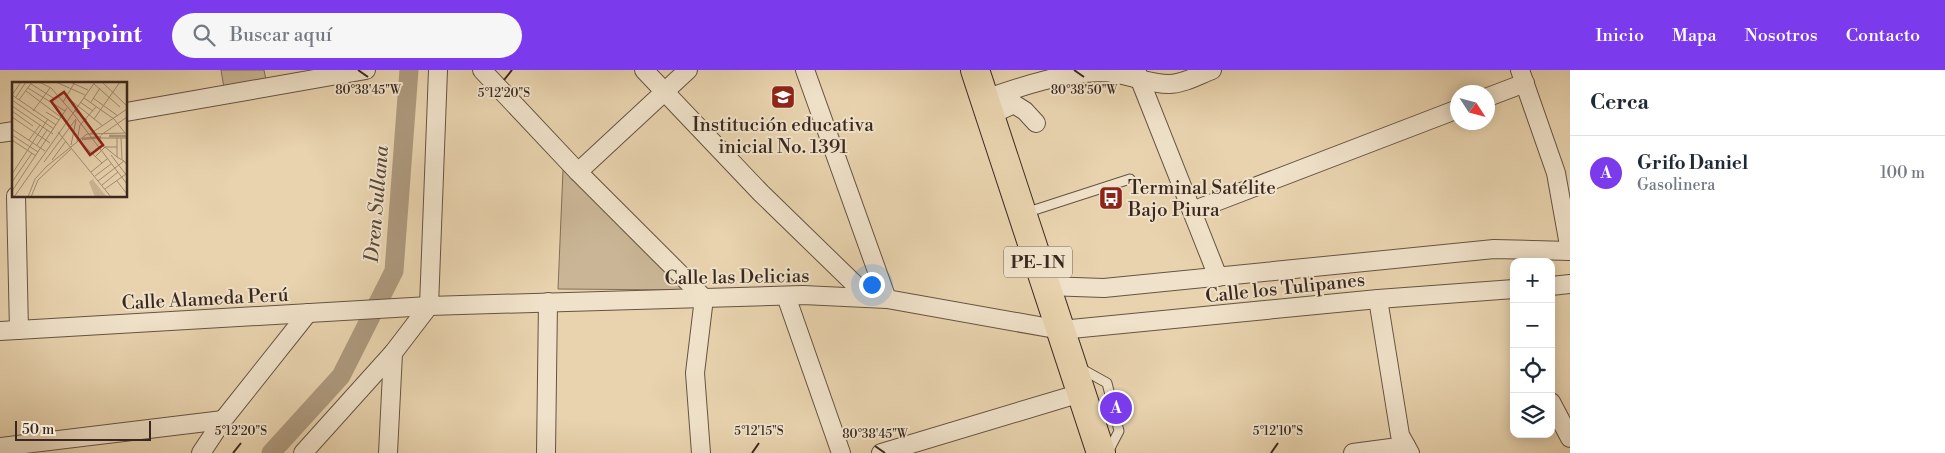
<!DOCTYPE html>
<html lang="es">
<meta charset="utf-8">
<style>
:root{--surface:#fff;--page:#f6f6f7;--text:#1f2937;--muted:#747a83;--line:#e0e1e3;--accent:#7c3aed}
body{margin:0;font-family:"Libre Bodoni",serif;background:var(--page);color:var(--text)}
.controls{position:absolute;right:15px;bottom:15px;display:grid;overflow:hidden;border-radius:10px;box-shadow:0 2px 12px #0003}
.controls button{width:45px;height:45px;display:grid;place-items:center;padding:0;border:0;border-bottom:1px solid var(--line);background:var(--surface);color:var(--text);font:25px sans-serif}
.compass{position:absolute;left:1450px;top:15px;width:45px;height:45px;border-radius:50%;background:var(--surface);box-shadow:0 2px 12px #0003;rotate:126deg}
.scale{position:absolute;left:15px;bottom:12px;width:136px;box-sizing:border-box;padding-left:5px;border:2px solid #3a281f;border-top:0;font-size:14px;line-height:18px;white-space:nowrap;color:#3a281f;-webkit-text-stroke:4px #f0e2ca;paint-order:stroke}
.you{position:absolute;left:871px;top:214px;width:18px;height:18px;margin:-12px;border:4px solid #fff;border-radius:50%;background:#1a73e8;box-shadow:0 0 0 8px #1a73e833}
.badge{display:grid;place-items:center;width:32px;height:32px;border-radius:50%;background:var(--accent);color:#fff;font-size:16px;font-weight:700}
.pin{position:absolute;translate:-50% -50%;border:2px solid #fff;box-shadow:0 1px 5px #0006}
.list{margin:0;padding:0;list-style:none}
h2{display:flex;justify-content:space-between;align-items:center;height:65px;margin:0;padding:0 20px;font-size:21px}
h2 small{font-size:16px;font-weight:400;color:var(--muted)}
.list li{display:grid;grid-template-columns:32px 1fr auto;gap:15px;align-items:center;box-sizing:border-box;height:75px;padding:0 20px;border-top:1px solid var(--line)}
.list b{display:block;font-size:19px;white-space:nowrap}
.list p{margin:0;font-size:16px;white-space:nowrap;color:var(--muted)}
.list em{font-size:16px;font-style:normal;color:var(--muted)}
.icon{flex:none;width:28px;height:28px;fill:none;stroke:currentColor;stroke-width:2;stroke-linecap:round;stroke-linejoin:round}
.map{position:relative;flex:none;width:1570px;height:383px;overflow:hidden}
header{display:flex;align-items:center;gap:30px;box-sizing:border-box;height:70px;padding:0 25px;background:var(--accent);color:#fff}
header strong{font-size:24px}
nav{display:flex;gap:28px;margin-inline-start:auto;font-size:18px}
.search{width:350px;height:45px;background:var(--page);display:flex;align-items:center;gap:12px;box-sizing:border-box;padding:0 18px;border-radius:28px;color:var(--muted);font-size:19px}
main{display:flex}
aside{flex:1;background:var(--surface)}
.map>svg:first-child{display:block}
.green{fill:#cab696;stroke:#826f5a}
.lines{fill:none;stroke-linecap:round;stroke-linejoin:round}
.canal{stroke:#ad997d;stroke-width:19}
.lane-casing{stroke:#665343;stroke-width:11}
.street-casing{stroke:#665343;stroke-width:20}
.primary-casing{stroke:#3a281f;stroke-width:30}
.lane{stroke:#f0e2ca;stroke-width:9}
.street{stroke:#f0e2ca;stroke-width:18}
.primary{stroke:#e8d3ae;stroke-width:28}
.ticks{fill:none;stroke:#3a281f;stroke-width:2}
.labels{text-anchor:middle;stroke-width:4;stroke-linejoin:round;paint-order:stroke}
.shield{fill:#f0e2ca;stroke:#716052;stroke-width:1}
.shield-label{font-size:18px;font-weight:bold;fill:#3a281f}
.poi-label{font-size:19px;fill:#3a281f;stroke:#f0e2ca}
.street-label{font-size:19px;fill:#3a281f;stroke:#f0e2ca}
.water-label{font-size:20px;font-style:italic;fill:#5c4a3b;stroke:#f0e2ca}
.inset-river{fill:none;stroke:#ad997d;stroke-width:2.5}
.inset-road{fill:none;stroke:#a28f75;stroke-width:1}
.view{fill:#8f2418;fill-opacity:0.15;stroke:#8f2418;stroke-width:2.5}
.inset-edge{fill:none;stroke:#3a281f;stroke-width:2.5}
.ticks-label{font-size:12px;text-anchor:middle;fill:#3a281f;stroke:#f0e2ca;stroke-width:4;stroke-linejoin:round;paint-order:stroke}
</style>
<header>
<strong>Turnpoint</strong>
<div class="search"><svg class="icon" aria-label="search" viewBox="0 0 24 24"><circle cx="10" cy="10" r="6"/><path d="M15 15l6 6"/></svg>Buscar aquí</div>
<nav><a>Inicio</a><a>Mapa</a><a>Nosotros</a><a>Contacto</a></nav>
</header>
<main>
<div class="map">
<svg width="1570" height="383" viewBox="0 0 1570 383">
<rect width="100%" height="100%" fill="#e8d3ae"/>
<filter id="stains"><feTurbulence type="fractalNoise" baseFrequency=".004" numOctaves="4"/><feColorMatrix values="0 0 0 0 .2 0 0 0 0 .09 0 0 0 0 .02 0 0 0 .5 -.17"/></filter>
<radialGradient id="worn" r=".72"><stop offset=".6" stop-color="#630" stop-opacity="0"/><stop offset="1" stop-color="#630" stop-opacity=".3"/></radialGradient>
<g class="green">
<polygon points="221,0 264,0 266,10 224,18"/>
<polygon points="563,100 685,220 558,219"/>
</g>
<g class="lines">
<polyline class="canal" points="271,383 341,306 394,201 409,0"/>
<defs>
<g id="lane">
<polyline points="1025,143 1130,109"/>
<polyline points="1080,298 1107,313 1119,361 1108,382"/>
</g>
<g id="street">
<polyline points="482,0 578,102 704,228 695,303 701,383"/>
<polyline points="644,0 761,123 869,228"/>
<polyline points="805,0 887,229"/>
<polyline points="1136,0 1218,207"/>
<polyline points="1520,0 1556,103 1570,181"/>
<polyline points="1488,27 1525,13"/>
<path d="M985 29C1023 16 1060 3 1101 2 1124 2 1146 14 1169 14 1183 14 1199 5 1212 0"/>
<polyline points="126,42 366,0"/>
<polyline points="990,45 1014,34 1025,41 1036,53"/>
<polyline points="0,63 14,61"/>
<polyline points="578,102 688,0"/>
<polyline points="16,126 19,260"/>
<polyline points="1192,141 1458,39"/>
<polyline points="1046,216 1104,218 1494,179 1570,181"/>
<polyline points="1551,216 1570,214"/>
<polyline points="786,226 841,383"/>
<polyline points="1378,229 1400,365 1410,383"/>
<polyline points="0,261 429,236 803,225 887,229 1061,260 1378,229 1514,219"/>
<polyline points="1551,332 1570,368"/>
<polyline points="0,377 223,350"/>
<polyline points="201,383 223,350 308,243"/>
<polyline points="303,383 393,283 429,236 438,0"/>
<polyline points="388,383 393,283"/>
<polyline points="546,383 548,232"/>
<polyline points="881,383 1081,323"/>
<polyline points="1353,383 1406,376"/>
</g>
<polyline id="primary" points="975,0 1101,383"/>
</defs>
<use href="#lane" class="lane-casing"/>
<use href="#street" class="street-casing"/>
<use href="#primary" class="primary-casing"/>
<use href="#lane" class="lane"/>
<use href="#street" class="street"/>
<use href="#primary" class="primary"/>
</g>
<path class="ticks" d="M358 0 368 7M1074 0 1084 7M504 10 512 0M875 376 885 383M233 383 241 373M752 383 759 373M1271 383 1278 373"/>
<defs>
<symbol id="school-square" viewBox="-11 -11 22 22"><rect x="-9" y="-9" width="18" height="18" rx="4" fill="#8f2418" stroke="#f0e2ca"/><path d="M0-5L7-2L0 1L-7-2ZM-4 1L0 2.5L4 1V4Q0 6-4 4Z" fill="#fff"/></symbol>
<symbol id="bus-square" viewBox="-11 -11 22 22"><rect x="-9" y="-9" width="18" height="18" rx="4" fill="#8f2418" stroke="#f0e2ca"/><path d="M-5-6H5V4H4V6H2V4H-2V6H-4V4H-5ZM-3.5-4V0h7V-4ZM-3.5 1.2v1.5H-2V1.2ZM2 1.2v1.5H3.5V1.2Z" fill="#fff"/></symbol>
</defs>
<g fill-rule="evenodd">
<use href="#school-square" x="769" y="13" width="28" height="28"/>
<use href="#bus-square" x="1097" y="114" width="28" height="28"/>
</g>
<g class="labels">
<rect class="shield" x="1004" y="176.5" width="68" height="31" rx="4"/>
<g class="shield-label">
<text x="1038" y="198">PE-1N</text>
</g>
<g class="poi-label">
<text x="783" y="61">Institución educativa<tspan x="783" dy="22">inicial No. 1391</tspan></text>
<text x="1128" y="124" text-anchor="start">Terminal Satélite<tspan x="1128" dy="22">Bajo Piura</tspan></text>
</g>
<g class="street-label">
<text transform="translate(737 206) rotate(-1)" y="7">Calle las Delicias</text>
<text transform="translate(1285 217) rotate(-6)" y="7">Calle los Tulipanes</text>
<text transform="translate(205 228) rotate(-3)" y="7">Calle Alameda Perú</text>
</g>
<g class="water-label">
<text transform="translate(376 134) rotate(-85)" y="7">Dren Sullana</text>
</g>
</g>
<g transform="translate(12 12)">
<rect width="115" height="115" fill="#e8d3ae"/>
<path d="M82 96 81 98 94 114 83 115 77 100Z" fill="#cab696"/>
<path class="inset-river" d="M97 54H115M70 57 89 55"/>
<path class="inset-road" d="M9 0 0 13 44 43M27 0 39 6 60 30 115 102M44 0 73 13M58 0 76 8M90 0 115 24M19 2 43 17M82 2 108 25M16 6 40 21M14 9 54 39M4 15 14 0M56 16 91 44M72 16 102 37 113 51M81 16 106 34M0 18 42 47M7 18 20 0M51 20 63 0M68 20 81 29M79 20 88 6M40 21 53 29M0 24 41 52M62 28 75 38M0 29 21 44M21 29 38 6M34 30 47 38M0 35 38 61M82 37 108 0M0 47 33 69M46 50 99 115M78 52 115 27M0 53 26 70M89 53 115 35M79 56H115M105 56V75L112 79M109 56 110 77M85 57 92 65H105M0 58 24 74M17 58 28 43M66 58 90 81M65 59 68 43 84 25M25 63 35 48M59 63 64 38M99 73 115 94M83 75 93 65 105 75M40 78 54 59M32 80 64 37M79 90 95 77M0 92 36 37M83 94 99 82M86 99 112 79 115 83M105 99 115 112M0 100 20 71M90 103 106 90M93 107 114 92M0 109 55 26M2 115 83 0M16 115 23 97 35 84 75 52 115 51M19 115 26 98 60 66"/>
<path class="view" d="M52 10 91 63 78 73 39 19Z"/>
<rect width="115" height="115" class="inset-edge"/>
</g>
<g class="ticks-label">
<text x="1084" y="24">80°38'50"W</text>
<text x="368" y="24">80°38'45"W</text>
<text x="504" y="27">5°12'20"S</text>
<text x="241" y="365">5°12'20"S</text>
<text x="759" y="365">5°12'15"S</text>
<text x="1278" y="365">5°12'10"S</text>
<text x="875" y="368">80°38'45"W</text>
</g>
<rect width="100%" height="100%" filter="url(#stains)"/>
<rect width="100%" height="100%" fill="url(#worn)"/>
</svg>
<div class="controls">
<button>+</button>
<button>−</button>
<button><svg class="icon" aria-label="locate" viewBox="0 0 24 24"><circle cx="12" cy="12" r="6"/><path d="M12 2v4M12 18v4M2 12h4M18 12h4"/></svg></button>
<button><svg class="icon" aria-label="layers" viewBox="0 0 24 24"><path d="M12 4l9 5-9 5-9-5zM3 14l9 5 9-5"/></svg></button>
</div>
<svg class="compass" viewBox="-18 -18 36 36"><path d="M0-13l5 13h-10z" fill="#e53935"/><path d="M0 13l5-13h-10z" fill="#747a83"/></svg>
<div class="scale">50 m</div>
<div class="you"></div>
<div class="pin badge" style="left:1116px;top:338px">A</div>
</div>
<aside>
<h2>Cerca<small></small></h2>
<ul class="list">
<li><span class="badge">A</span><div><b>Grifo Daniel</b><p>Gasolinera</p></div><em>100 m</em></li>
</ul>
</aside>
</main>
